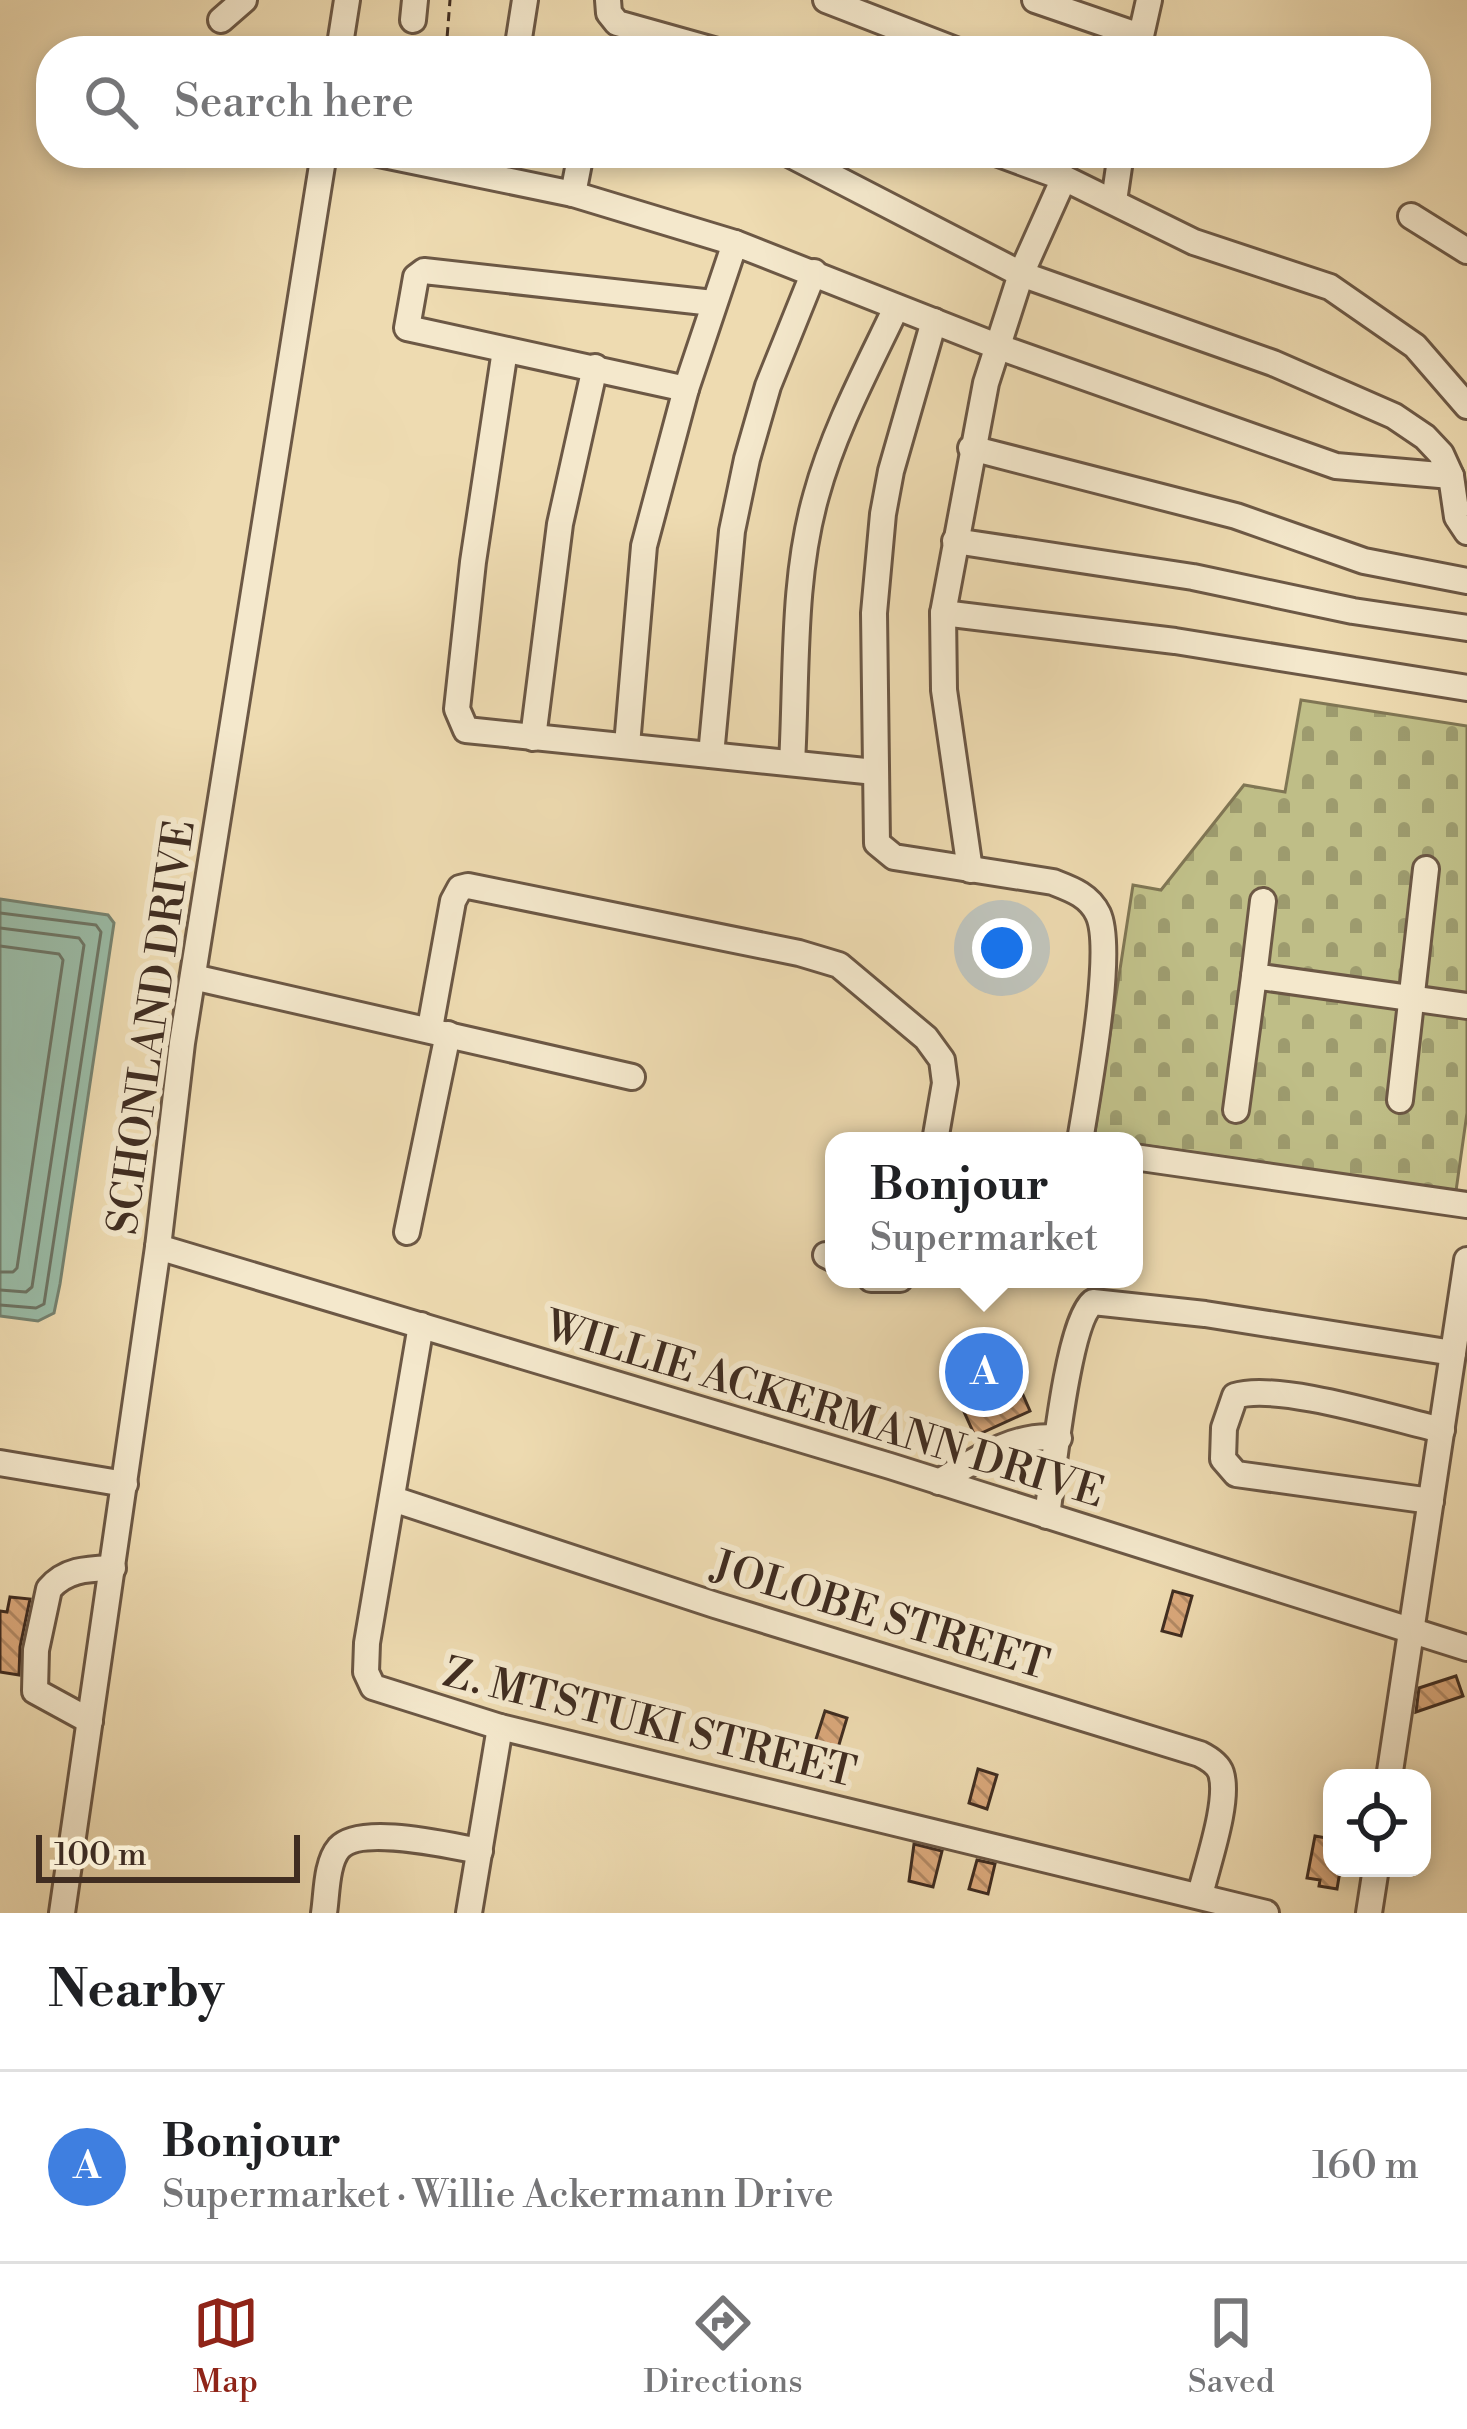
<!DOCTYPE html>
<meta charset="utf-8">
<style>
:root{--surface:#fff;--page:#f2f2f2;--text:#202124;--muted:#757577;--line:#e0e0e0;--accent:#8f2418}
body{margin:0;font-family:"Libre Bodoni",serif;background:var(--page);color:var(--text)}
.controls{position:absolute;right:36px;bottom:36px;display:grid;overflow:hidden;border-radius:24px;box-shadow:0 6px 18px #0003}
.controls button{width:108px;height:108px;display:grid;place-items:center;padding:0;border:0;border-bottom:3px solid var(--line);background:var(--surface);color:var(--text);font:60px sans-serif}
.scale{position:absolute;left:36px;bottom:30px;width:264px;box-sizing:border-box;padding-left:12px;border:6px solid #402d21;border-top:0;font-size:33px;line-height:42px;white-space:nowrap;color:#402d21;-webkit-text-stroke:9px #f4e8cc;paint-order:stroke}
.you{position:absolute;left:1002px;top:948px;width:42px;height:42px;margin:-30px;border:9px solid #fff;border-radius:50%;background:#1a73e8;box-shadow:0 0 0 18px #1a73e833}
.badge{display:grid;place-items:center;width:78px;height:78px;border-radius:50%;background:var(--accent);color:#fff;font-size:39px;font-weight:700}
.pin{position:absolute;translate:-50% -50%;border:6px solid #fff;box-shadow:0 3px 12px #0006}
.popup{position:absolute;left:825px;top:1132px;width:318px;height:156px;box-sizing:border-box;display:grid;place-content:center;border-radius:24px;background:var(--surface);filter:drop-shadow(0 3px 9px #0005);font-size:39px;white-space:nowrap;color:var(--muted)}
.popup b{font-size:45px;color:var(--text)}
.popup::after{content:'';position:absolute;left:50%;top:100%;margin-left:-24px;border:24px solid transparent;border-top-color:var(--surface)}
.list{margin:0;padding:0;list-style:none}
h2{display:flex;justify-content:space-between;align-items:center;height:156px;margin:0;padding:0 48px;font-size:51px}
h2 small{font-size:39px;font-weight:400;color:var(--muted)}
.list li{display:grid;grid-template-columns:78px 1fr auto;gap:36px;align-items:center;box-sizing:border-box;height:192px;padding:0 48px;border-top:3px solid var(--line)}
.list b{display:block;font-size:45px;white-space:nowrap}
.list p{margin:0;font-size:39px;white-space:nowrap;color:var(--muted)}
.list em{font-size:39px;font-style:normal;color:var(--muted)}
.icon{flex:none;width:66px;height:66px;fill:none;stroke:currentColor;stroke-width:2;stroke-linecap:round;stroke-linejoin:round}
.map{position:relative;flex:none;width:1467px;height:1913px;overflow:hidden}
.search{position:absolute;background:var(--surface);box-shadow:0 6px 18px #0003;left:36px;right:36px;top:36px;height:132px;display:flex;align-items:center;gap:30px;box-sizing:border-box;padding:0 42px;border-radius:48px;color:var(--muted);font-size:45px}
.sheet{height:348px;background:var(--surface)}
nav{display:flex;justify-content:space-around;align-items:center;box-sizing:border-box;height:168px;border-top:3px solid var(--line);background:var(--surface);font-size:33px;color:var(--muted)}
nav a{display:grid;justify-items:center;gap:6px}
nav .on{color:var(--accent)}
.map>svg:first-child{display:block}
.cemetery{fill:url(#cemetery-stones);stroke:#807654;stroke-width:3}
.water{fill:#9abca7;stroke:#768371;stroke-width:3}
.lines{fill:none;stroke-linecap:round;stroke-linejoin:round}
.shore{stroke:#6d7464;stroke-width:3}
.building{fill:url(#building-back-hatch);stroke:#402d21;stroke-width:3}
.minor-casing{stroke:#6c5845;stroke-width:30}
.path{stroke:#402d21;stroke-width:3;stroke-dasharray:9 6;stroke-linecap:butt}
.minor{stroke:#f4e8cc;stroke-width:24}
.labels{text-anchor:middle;stroke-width:12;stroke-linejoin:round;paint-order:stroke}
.street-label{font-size:42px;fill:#402d21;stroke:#f4e8cc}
</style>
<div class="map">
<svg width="1467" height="1913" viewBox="0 0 1467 1913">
<defs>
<pattern id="cemetery-stones" width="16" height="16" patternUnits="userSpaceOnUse" patternTransform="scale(3)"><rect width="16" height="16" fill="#bfbe87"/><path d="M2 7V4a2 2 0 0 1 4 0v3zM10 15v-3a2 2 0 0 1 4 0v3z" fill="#9d9b6e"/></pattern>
<pattern id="building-back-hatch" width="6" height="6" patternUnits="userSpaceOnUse" patternTransform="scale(3)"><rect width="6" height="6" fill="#daa87b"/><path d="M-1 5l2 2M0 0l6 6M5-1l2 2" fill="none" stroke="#b28964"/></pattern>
</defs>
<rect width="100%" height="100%" fill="#eedbb1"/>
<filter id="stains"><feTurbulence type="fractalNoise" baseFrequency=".00167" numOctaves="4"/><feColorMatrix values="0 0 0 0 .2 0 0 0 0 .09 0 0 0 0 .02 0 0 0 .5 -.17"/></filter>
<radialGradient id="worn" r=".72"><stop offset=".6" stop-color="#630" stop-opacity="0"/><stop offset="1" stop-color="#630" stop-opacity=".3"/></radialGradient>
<polygon class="cemetery" points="1301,700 1467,726 1467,1113 1456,1191 1094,1138 1133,885 1161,890 1244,785 1285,792"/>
<polygon class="water" points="0,899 108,915 114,923 60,1284 54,1313 38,1321 0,1316"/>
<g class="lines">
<g class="shore">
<polyline points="0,913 96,925 101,932 44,1304 36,1308 0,1305"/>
<polyline points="0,928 79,938 84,945 32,1287 26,1292 0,1290"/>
<polyline points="0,946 59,954 63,960 17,1268 13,1272 0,1272"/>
</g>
</g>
<g class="building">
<polygon points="1006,1356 1030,1411 975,1436 950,1381"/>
<polygon points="1173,1591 1192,1596 1181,1636 1162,1631"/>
<polygon points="10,1597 30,1599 20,1647 19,1675 0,1672 0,1611 7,1612"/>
<polygon points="1456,1676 1463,1696 1416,1712 1419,1688"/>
<polygon points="825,1711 847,1718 832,1768 809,1761"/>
<polygon points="978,1769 997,1775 987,1809 969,1803"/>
<polygon points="1315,1836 1332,1839 1332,1869 1340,1871 1337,1889 1319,1886 1320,1880 1307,1878"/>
<polygon points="914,1844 942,1851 933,1887 909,1881"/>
<polygon points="977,1860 995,1864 988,1894 969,1889"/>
</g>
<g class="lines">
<defs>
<g id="minor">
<polyline points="608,0 609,13 617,23 717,51"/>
<polyline points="826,0 958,51"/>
<polyline points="1035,0 1140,36"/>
<polyline points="221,20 244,0"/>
<polyline points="413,20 415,0"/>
<polyline points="1138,49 1149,0"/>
<polyline points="339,51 347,0"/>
<polyline points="517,51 525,0"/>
<polyline points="374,153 573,194 735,243"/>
<polyline points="787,153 1021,274 1273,363 1394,416 1425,437 1441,454 1451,476 1457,517 1467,532"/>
<polyline points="996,153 1064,178 1194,242 1330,287 1415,346 1467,406"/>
<polyline points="573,194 581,153"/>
<polyline points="1114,201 1121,153"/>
<polyline points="1411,216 1467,251"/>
<path d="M934 321 891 471 883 514 874 613 877 843 894 857 1053 882C1071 889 1089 895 1098 914 1115 950 1087 1096 1080 1141"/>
<polyline points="505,350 473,562 457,709 466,730 875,772"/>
<polyline points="686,389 407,328 416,277 424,271 713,303"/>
<polyline points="971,448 1236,516 1364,561 1467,581"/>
<polyline points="955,541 1193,577 1353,611 1467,628"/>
<polyline points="943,613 1175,641 1467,688"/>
<polyline points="533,738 560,524 595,367"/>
<polyline points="627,745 644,546 686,389 735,243 999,347 1336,466 1451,476"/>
<polyline points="711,755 732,531 747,459 768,386 814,272"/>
<path d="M792 763C797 676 792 580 816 496 834 430 867 369 896 308"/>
<polyline points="970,870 944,690 943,613 986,383 1021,274 1064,178"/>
<polyline points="1263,901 1254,976 1467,1006"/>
<polyline points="193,977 632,1077"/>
<polyline points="430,1028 453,901 460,888 468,886 799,953 839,965 926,1038 942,1060 945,1083 935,1141"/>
<polyline points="1400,1100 1426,869"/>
<polyline points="1236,1110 1254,976"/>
<polyline points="1134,1157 1467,1205"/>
<polyline points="407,1232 448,1034"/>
<polyline points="158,1247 890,1466 1467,1648"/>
<polyline points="826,1255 834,1259"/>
<polyline points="871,1279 900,1279"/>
<polyline points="421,1325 367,1643 366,1672 373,1687 500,1727 1266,1913"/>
<polyline points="0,1463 125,1484"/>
<path d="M939 1482C975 1460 1016 1432 1059 1438"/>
<path d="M393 1499 715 1605 1200 1754C1208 1758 1218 1764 1221 1773 1230 1801 1207 1865 1200 1895"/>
<path d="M1431 1501 1236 1474 1223 1459 1224 1428 1235 1396C1277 1382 1394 1419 1442 1430"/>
<path d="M1047 1516C1053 1475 1067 1323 1093 1302L1205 1314 1453 1353"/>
<path d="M90 1721 35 1691 36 1650 49 1589C66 1569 88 1569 113 1568"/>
<polyline points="1389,1778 1467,1260"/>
<polyline points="62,1913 158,1247 182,1043 324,153"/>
<path d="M324 1913C327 1894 326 1863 339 1848 361 1824 450 1846 480 1851"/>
<polyline points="469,1913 500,1727"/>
<polyline points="1369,1913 1376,1868"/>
</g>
</defs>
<use href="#minor" class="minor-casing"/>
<polyline class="path" points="446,51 450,0"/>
<use href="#minor" class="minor"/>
</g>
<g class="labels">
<g class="street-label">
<text transform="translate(150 1027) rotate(-82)" y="15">SCHONLAND DRIVE</text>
<text transform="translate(825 1408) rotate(17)" y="15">WILLIE ACKERMANN DRIVE</text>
<text transform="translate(881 1614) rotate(17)" y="15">JOLOBE STREET</text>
<text transform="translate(650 1721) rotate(14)" y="15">Z. MTSTUKI STREET</text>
</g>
</g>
<rect width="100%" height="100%" filter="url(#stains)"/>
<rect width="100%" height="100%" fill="url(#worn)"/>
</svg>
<div class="controls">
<button><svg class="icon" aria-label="locate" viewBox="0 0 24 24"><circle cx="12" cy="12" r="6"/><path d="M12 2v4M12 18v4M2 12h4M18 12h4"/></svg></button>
</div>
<div class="scale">100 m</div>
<div class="you"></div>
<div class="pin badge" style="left:984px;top:1372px;background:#3f7fe0">A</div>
<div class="popup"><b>Bonjour</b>Supermarket</div>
<div class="search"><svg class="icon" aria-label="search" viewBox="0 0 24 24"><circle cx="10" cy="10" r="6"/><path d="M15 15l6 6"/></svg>Search here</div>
</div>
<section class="sheet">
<h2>Nearby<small></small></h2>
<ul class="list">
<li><span class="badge" style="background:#3f7fe0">A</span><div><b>Bonjour</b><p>Supermarket · Willie Ackermann Drive</p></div><em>160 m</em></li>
</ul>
</section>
<nav>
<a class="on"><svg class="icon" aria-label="map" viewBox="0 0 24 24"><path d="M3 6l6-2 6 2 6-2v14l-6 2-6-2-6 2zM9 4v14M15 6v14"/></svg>Map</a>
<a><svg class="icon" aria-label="directions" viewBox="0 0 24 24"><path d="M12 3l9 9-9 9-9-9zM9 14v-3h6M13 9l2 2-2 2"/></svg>Directions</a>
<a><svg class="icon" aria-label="saved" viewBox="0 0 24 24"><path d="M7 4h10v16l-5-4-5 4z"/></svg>Saved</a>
</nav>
